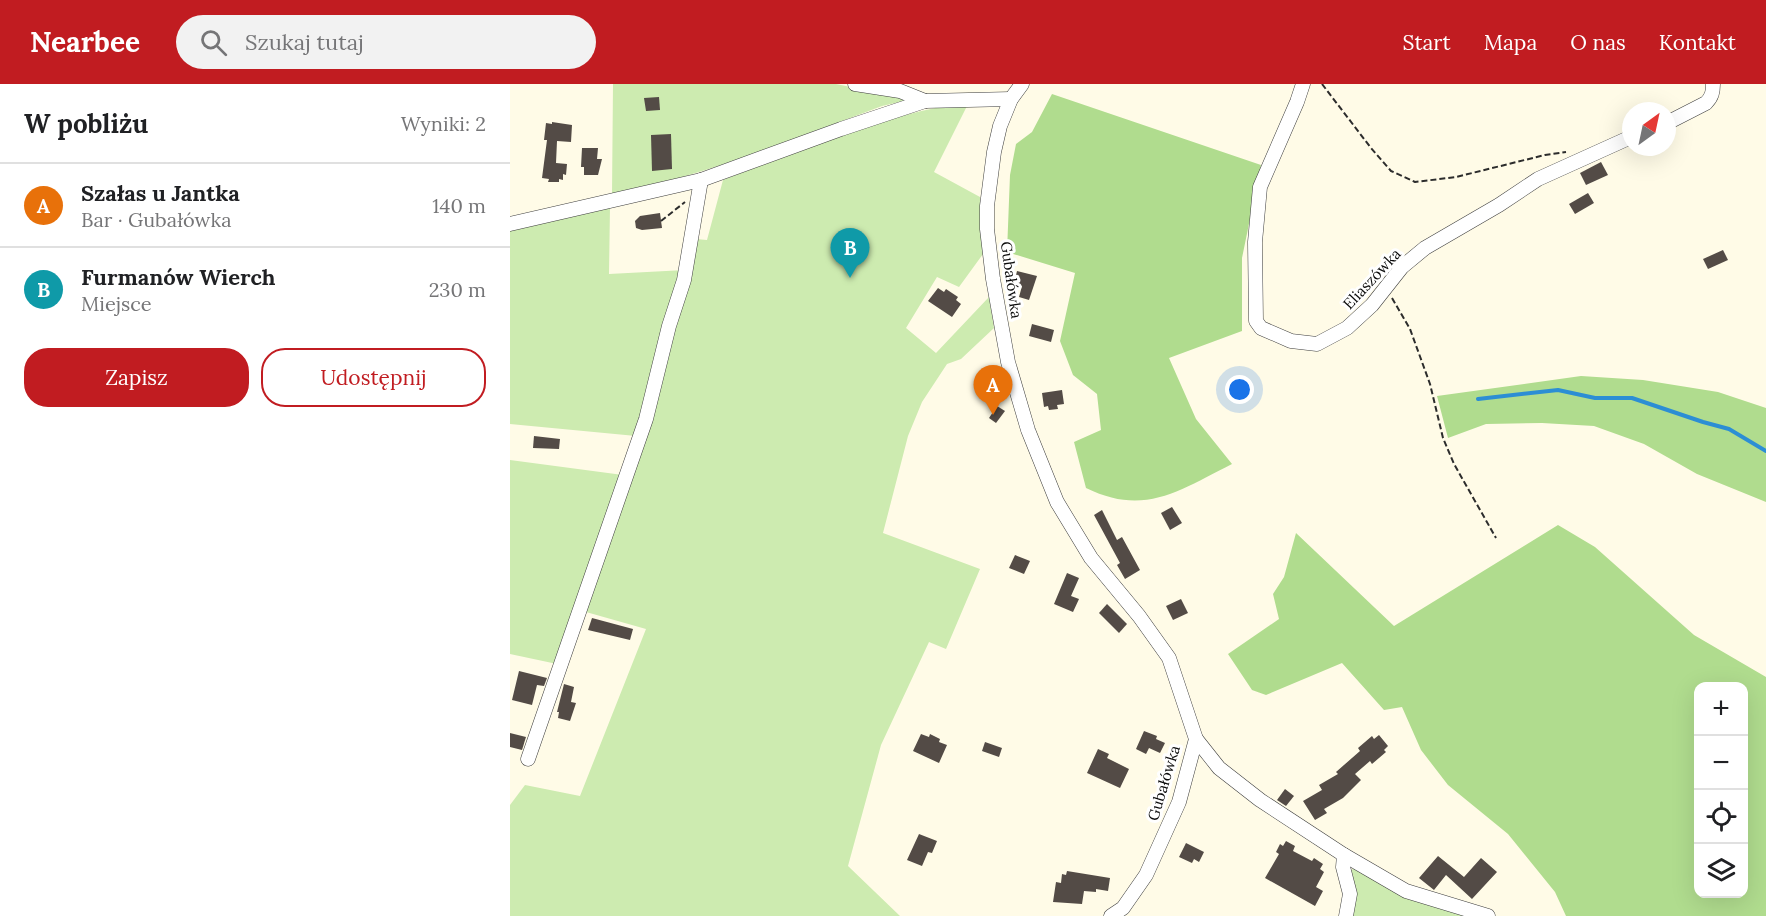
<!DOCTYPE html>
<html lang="pl">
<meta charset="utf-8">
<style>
:root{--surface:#fff;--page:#f2f2f2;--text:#202124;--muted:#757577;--line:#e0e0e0;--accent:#c11c21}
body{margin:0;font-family:Lora,serif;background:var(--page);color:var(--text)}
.controls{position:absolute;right:18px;bottom:18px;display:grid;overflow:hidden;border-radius:12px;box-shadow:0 6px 24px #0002}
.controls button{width:54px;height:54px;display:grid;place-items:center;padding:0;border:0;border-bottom:2px solid var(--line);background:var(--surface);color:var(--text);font:30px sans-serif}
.compass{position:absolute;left:1112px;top:18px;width:54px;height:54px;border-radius:50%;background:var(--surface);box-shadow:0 6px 24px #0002;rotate:33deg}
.you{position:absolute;left:730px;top:306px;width:21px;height:21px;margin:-15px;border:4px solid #fff;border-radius:50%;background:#1a73e8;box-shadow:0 0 0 9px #1a73e833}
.badge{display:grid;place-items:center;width:39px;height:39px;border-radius:50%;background:var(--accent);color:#fff;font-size:20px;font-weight:700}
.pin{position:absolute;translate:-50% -50px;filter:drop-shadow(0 2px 3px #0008)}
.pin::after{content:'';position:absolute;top:32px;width:21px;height:18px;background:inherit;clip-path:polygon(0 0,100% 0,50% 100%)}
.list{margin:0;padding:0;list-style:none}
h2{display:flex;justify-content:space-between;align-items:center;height:78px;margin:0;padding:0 24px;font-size:26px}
h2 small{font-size:20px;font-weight:400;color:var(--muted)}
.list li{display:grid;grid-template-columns:39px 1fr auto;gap:18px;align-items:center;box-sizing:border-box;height:84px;padding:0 24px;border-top:2px solid var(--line)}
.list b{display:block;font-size:22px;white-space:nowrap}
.list p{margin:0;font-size:20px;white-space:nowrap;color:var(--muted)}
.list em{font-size:20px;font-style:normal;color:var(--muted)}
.actions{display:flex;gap:12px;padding:18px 24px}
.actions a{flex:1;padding:14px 0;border:2px solid var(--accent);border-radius:24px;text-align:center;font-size:21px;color:var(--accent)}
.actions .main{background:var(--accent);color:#fff}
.icon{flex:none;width:33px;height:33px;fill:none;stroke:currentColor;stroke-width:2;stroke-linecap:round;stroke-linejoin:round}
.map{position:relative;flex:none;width:1256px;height:832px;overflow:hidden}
header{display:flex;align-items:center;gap:36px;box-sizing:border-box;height:84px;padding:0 30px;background:var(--accent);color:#fff}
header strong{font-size:28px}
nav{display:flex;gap:33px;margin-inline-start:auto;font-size:21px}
.search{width:420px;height:54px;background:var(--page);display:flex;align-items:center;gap:15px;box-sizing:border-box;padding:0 21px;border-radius:33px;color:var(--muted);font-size:22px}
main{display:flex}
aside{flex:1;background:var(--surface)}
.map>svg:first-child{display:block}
.green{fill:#cdebb0}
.forest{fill:#b0dc8e;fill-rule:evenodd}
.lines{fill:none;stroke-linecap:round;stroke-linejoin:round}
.stream{stroke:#2c8ed4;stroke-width:4}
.building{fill:#534b46}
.minor-casing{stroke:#3d3d3d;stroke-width:15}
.path{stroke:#2c2c2c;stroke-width:2;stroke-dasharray:6 3;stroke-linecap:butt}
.minor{stroke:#fff;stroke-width:14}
.labels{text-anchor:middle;stroke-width:6;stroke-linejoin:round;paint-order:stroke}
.street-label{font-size:15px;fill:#0a0a0a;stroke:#fff}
</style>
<header>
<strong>Nearbee</strong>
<div class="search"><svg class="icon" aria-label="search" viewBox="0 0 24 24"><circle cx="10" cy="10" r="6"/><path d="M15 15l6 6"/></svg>Szukaj tutaj</div>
<nav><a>Start</a><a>Mapa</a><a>O nas</a><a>Kontakt</a></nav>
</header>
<main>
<aside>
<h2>W pobliżu<small>Wyniki: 2</small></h2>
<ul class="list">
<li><span class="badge" style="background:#e8710a">A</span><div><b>Szałas u Jantka</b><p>Bar · Gubałówka</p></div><em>140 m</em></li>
<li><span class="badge" style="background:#0f9aa8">B</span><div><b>Furmanów Wierch</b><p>Miejsce</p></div><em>230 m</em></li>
</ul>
<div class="actions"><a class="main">Zapisz</a><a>Udostępnij</a></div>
</aside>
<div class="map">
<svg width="1256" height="832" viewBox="0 0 1256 832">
<rect width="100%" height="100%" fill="#fffbe7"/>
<g class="green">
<path d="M103 0H326L395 14 394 17 372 22C283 55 195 92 102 110Z"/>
<path d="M435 22H457L424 88 470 113 473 170 449 203 427 193 396 244 426 269 479 213 484 244 451 275 437 280 412 318 398 352 373 449 470 485 436 565 419 558 371 661 338 782 390 832H0V721L15 701 70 712 136 545 76 528 136 353 186 155 197 156 213 96C285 68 358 37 435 22Z"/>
<polygon points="100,123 99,190 175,186 126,352 0,340 0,145"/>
<polygon points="0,376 113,391 47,580 0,570"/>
<polygon points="848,783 959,832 841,832 839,787"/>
</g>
<g class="forest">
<path d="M542 10 751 81 732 174V247L659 274 686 335 722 380C670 406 635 433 576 404L564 358 591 346 587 310 563 291 550 257 565 189 497 168 500 91 506 60 522 48Z"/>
<polygon points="1071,292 1133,296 1208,308 1256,324 1256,418 1187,390 1134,360 1084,342 1032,339 976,340 938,354 927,312"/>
<path d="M1048 441 1085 463 1184 551 1256 593V832H1056L1045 808 998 750 938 701 911 666 892 623 874 626 832 579 756 611 742 606 718 570 769 535 763 510 774 493 786 449 884 542ZM1234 602V810H1188V602Z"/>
</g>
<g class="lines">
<polyline class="stream" points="968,315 1048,306 1085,314 1122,314 1193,338 1219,345 1256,367"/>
</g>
<g class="building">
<polygon points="149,13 150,26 136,27 134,14"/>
<polygon points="42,38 62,41 61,58 47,57 46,79 57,80 56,91 53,90 53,96 49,95 49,98 38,98 39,95 32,94 37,56 34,56 36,39 42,40"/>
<polygon points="161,50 162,85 142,87 141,51"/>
<polygon points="72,64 88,64 87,75 92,75 88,91 74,91 74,83 71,83"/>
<polygon points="1091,78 1098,91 1076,101 1070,89"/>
<polygon points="1078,109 1084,119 1065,130 1059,120"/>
<polygon points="150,129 152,144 132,146 126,144 125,137 130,132"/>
<polygon points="1213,166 1218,176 1198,185 1193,175"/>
<polygon points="507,187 527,192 519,216 509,213 512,202 504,200"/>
<polygon points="428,204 434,208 436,205 448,213 446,216 451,220 442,233 418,217"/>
<polygon points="522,240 544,246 541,258 519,252"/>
<polygon points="552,306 554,320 547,321 548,325 539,326 538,322 534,323 532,309"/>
<polygon points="487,322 495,327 486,339 479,334"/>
<polygon points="24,352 50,355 49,365 23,364"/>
<polygon points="662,423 672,439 660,446 651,429"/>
<polygon points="592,426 607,456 612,453 630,486 615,495 607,481 610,479 584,431"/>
<polygon points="505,471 520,477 514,490 499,484"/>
<polygon points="557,489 569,494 561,512 569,515 563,528 544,520"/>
<polygon points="671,515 678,529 663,536 656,522"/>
<polygon points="597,520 617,540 609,549 589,529"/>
<polygon points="82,534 123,545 120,556 78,546"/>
<polygon points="9,587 37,594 34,602 27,601 22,621 2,616"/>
<polygon points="54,600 64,603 61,618 66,619 60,637 48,634 49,628 47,628"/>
<polygon points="634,647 647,652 646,655 655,659 650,669 639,664 636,670 626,665"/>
<polygon points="0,649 16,653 12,666 0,663"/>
<polygon points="411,650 419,653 420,650 430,655 429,658 437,661 429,679 403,667"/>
<polygon points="869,651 878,662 874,666 876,668 862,680 860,677 845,690 851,696 833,714 814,725 817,729 805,736 793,717 812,706 809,701 828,690 826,688 850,667 848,664 862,652 864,655"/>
<polygon points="475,658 492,664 489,673 472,667"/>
<polygon points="588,665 599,670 597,674 619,685 610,704 577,689"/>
<polygon points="775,705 784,712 776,722 767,716"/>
<polygon points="409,750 427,757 422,769 418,768 412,782 397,776"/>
<polygon points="776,757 785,762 783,767 802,777 804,774 813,780 810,785 814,788 806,803 813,807 805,822 755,794 769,770 766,768 770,760 773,762"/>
<polygon points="676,759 694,768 689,778 684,775 682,779 669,773"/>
<polygon points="928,772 954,793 971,774 987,788 962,815 936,791 924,806 909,794"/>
<polygon points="557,787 600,794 598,807 586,805 586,808 574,807 572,820 543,818 546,798 551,799 552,790 556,791"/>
</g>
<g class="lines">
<defs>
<g id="minor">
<polyline points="345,0 390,7 415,17"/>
<polyline points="512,0 501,15 490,42 484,68 477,122 477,145 483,195 498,278 518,346 547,418 581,474 629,532 659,574 686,655 669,718 636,791 613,824 601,832"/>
<polyline points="793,0 787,18 750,103 745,158 746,237 751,244 781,257 807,260 837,244 862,221 892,183 915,164 989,121 1028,95 1121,53"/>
<path d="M1157 39 1196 19C1202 13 1203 8 1203 0"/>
<polyline points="0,140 191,96 331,45 415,17 501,15"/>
<polyline points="686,655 709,684 750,716 834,771 896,807 978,832"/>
<polyline points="18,675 136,335 159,242 174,196 191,96"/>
<polyline points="834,771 833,783 840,810 836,832"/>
</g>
</defs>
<use href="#minor" class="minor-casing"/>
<g class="path">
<polyline points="812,0 861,64 881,87 905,98 946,93 1035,71 1056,68"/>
<polyline points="151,137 175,118"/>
<polyline points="882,214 900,245 920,300 933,354 944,380 986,454"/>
</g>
<use href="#minor" class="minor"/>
</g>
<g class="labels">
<g class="street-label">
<text transform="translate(862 195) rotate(-47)" y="5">Eliaszówka</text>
<text transform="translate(501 196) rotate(82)" y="5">Gubałówka</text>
<text transform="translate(654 699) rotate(-73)" y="5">Gubałówka</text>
</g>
</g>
</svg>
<div class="controls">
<button>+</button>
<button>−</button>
<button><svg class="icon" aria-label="locate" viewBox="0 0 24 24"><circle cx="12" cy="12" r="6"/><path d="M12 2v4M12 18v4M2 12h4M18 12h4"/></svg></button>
<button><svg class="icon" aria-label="layers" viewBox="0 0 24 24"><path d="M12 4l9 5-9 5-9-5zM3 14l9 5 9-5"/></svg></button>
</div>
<svg class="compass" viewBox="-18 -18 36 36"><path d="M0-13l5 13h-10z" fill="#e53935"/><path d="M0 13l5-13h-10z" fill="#757577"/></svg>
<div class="you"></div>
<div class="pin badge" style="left:483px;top:331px;background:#e8710a">A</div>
<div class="pin badge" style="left:340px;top:194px;background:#0f9aa8">B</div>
</div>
</main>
